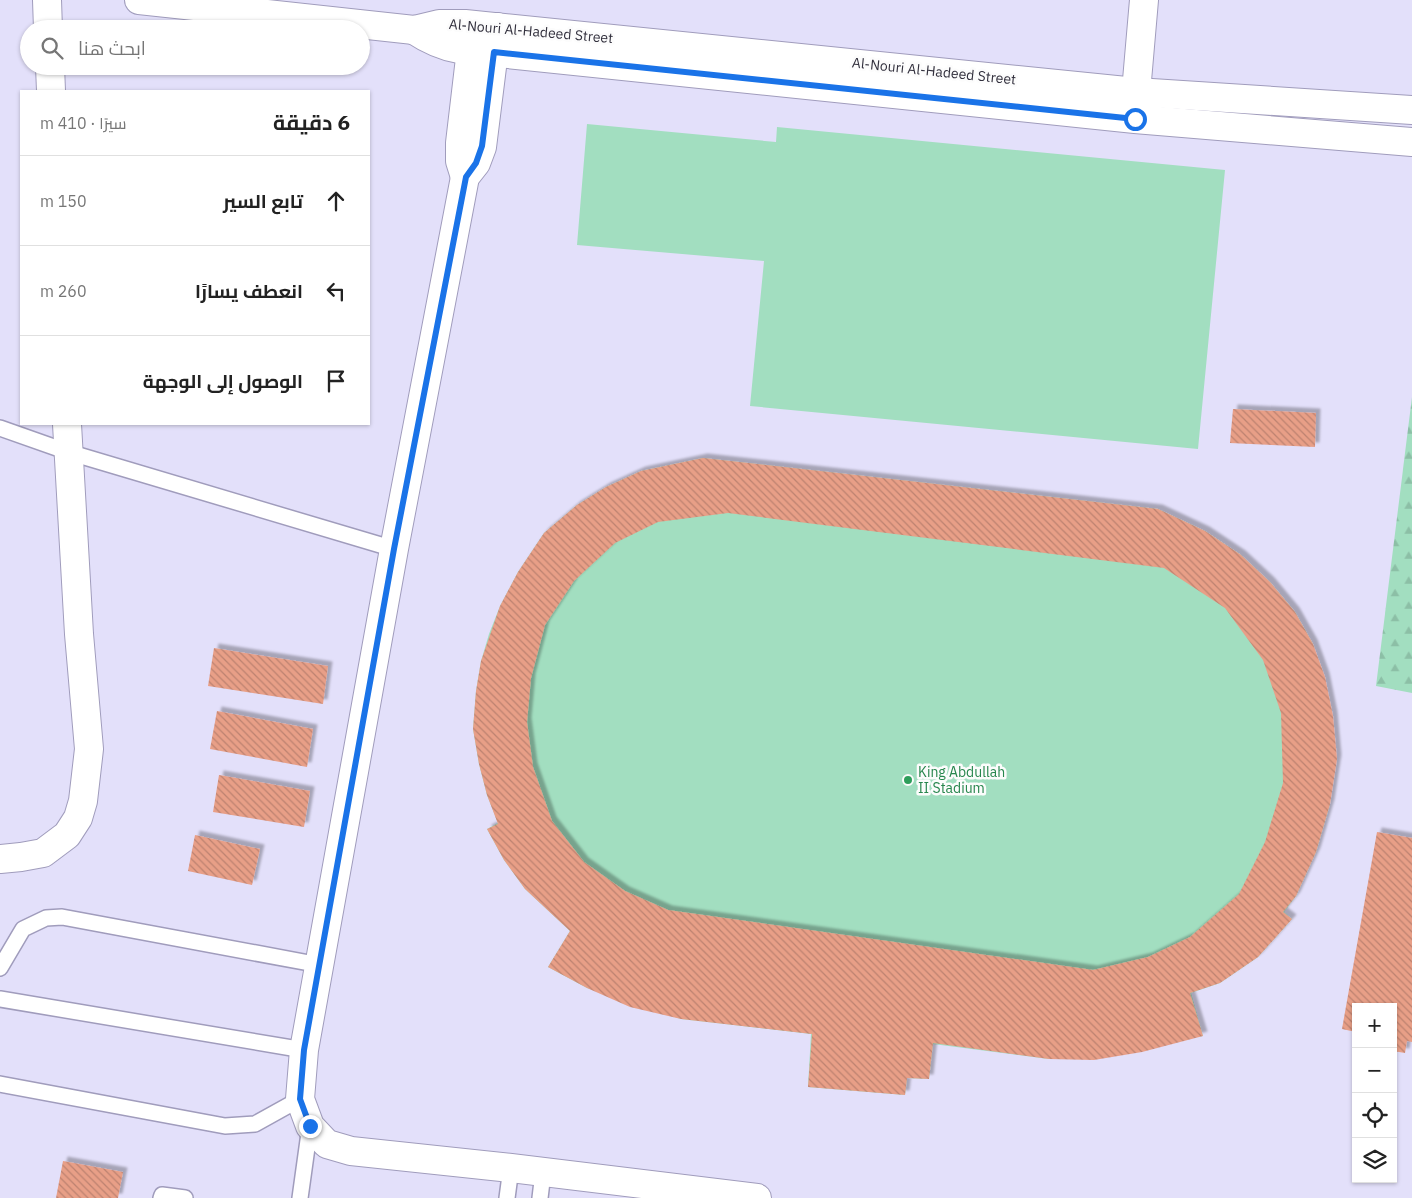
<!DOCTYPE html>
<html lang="ar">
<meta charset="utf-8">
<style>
:root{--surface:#fff;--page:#f6f6f6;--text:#222;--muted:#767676;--line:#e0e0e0}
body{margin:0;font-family:"IBM Plex Sans",Cairo,sans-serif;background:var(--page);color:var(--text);direction:rtl}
.controls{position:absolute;right:15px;bottom:15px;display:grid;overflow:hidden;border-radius:0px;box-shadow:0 1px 4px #0004}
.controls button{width:45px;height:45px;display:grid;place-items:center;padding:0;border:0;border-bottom:1px solid var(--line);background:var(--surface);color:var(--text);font:25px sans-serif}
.stop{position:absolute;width:15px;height:15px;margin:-11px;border:4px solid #1a73e8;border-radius:50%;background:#fff}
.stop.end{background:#1a73e8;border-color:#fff;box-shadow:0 1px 5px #0008}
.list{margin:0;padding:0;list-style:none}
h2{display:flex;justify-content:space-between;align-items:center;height:65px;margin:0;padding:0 20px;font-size:21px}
h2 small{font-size:16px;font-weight:400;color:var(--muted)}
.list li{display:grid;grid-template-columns:32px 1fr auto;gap:15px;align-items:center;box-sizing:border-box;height:90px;padding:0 20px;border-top:1px solid var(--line)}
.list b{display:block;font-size:19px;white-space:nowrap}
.list em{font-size:16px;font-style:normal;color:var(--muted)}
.icon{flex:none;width:28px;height:28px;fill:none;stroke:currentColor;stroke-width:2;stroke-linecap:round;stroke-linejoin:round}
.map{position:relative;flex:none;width:1412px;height:1198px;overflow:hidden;direction:ltr}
.search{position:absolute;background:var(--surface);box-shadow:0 1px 4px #0004;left:20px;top:20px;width:350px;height:55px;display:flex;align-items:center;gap:12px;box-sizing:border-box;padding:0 18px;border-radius:28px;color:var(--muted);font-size:19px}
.panel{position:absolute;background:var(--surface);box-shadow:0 1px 4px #0004;left:20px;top:90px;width:350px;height:335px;border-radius:0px;direction:rtl}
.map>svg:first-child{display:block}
.built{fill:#e3e0fa;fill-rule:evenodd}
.green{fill:#a2dec0}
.forest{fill:url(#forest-firs)}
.building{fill:url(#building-back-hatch);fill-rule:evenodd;filter:url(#shadow)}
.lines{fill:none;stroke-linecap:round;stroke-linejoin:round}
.lane-casing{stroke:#a09cbc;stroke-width:18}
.street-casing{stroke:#a09cbc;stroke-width:30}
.secondary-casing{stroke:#a09cbc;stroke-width:30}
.lane{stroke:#fff;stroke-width:15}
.street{stroke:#fff;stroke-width:28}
.secondary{stroke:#fff;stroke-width:28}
.route{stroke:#1a73e8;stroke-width:6}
.leisure-dot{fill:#2e9e5b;stroke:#fcfcfc;stroke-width:2}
.labels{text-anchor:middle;stroke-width:5;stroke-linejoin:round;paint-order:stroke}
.street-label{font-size:14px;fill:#32303d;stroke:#fcfcfc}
.leisure-label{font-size:14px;fill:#27864d;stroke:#fcfcfc;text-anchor:start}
</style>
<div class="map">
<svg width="1412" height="1198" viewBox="0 0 1412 1198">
<defs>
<pattern id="forest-firs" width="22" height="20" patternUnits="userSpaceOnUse" patternTransform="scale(1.25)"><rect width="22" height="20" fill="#a2dec0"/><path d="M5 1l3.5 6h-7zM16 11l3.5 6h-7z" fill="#8cbfa6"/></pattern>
<pattern id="building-back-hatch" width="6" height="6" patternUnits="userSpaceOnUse" patternTransform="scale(1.25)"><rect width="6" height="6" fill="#e89f87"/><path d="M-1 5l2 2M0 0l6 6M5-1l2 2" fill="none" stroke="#bd8270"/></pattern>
<filter id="shadow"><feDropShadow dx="4.5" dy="-4.5" stdDeviation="1" flood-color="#0004"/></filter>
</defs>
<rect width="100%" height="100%" fill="#eeedfb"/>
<path class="built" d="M0 0H1412V1198H0ZM29 29H361V66H29ZM21 91H369V424H21ZM1356 1007H1393V1179H1356Z"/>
<g class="green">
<polygon points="587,124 776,142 777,127 1225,170 1198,449 750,406 764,261 577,245"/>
<polygon points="703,458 1158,509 1205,531 1241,555 1270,582 1295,612 1313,644 1330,804 1316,852 1296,896 1284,912 1292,919 1258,957 1220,983 1191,993 1203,1036 1049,1059 933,1044 929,1079 907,1078 905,1095 808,1087 811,1034 681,1019 587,988 548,967 570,931 525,889 504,860 487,829 498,823 487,795 479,764 473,729 476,691 481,661 489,634 500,606 518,572 544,533 577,505 606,487 641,471"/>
</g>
<polygon class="forest" points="1412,397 1412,693 1376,686"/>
<g class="building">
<polygon points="1233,409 1316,413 1315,447 1230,443"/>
<path d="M703 458 1158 509 1205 531 1241 555 1270 582 1295 612 1313 644 1325 677 1333 716 1337 759 1330 804 1316 852 1296 896 1283 912 1292 919 1258 957 1220 983 1190 993 1203 1036 1142 1052 1094 1060 1049 1059 933 1043 929 1079 907 1078 905 1095 808 1087 812 1034 681 1019 630 1007 587 988 548 967 570 931 525 889 504 860 487 829 498 824 487 795 479 764 473 729 476 691 481 661 500 606 518 572 544 533 577 505 606 487 641 471ZM728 513 1164 568 1225 608 1263 660 1281 713 1283 783 1265 842 1239 894 1190 937 1148 957 1093 970 668 910 625 891 584 862 552 821 533 767 527 722 531 678 545 625 574 581 615 543 658 522Z"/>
<polygon points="214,648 328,666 323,704 208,686"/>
<polygon points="217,711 313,729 307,767 210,749"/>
<polygon points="219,775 310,791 304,827 213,812"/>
<polygon points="1377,832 1412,838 1412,1042 1407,1041 1405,1053 1393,1051 1393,1007 1356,1007 1356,1032 1342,1029"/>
<polygon points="195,835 260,849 252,885 188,871"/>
<polygon points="63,1161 123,1172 118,1198 56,1198"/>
</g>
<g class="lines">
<defs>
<g id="lane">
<polyline points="0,428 68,452 394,549"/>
<polyline points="0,968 23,929 46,918 62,917 320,965"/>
<polyline points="0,999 304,1050"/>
<polyline points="0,1084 225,1126 255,1124 300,1099"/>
<polyline points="161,1198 162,1195 185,1198"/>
<polyline points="300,1198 310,1126"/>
<polyline points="507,1198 511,1168"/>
<polyline points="540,1198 543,1173"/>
</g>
<g id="street">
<polyline points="47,0 48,29"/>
<polyline points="50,66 51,91"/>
<polyline points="1136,92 1144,0"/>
<polyline points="0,859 21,857 43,853 67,835 78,818 83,801 89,749 79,634 67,424"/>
</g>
<g id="secondary">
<polyline points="139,0 414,30 439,24 465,24 1136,92 1412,110"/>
<polyline points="497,27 482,147 476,163 465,177 394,549 304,1050 300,1099 310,1126 327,1144 351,1151 511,1168 757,1198"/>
<path d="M414 30C429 40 442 46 459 49L1135 119 1412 142"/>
<polyline points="465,177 460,161 460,143 473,33"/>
</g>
</defs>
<use href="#lane" class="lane-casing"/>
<use href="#street" class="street-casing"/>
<use href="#secondary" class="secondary-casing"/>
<use href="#lane" class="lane"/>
<use href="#street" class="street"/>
<use href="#secondary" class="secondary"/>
</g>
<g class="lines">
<polyline class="route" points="310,1126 300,1099 304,1050 394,549 466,177 476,163 482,146 494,52 1135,119"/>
</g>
<circle class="leisure-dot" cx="908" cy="780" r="5"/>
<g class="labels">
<g class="street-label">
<text transform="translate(531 31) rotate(5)" y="5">Al-Nouri Al-Hadeed Street</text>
<text transform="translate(934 71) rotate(6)" y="5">Al-Nouri Al-Hadeed Street</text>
</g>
<g class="leisure-label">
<text x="918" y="777">King Abdullah<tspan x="918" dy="16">II Stadium</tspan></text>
</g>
</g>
</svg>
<div class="controls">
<button>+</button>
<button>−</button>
<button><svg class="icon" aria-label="locate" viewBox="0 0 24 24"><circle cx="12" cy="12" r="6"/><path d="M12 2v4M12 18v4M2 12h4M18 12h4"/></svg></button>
<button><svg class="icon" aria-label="layers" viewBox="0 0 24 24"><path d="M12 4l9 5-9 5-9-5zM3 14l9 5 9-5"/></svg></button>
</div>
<div class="stop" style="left:1135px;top:119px"></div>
<div class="stop end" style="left:310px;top:1126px"></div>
<div class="search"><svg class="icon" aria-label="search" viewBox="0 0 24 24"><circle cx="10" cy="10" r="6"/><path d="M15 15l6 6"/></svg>ابحث هنا</div>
<section class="panel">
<h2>6 دقيقة<small>سيرًا · 410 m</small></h2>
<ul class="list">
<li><svg class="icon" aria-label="ahead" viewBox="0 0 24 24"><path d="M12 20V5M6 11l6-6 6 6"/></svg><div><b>تابع السير</b></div><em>150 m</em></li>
<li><svg class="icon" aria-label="left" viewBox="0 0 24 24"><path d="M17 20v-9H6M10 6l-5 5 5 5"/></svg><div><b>انعطف يسارًا</b></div><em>260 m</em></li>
<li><svg class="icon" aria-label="arrive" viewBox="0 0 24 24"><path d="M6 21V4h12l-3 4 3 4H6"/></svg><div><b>الوصول إلى الوجهة</b></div></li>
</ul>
</section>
</div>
